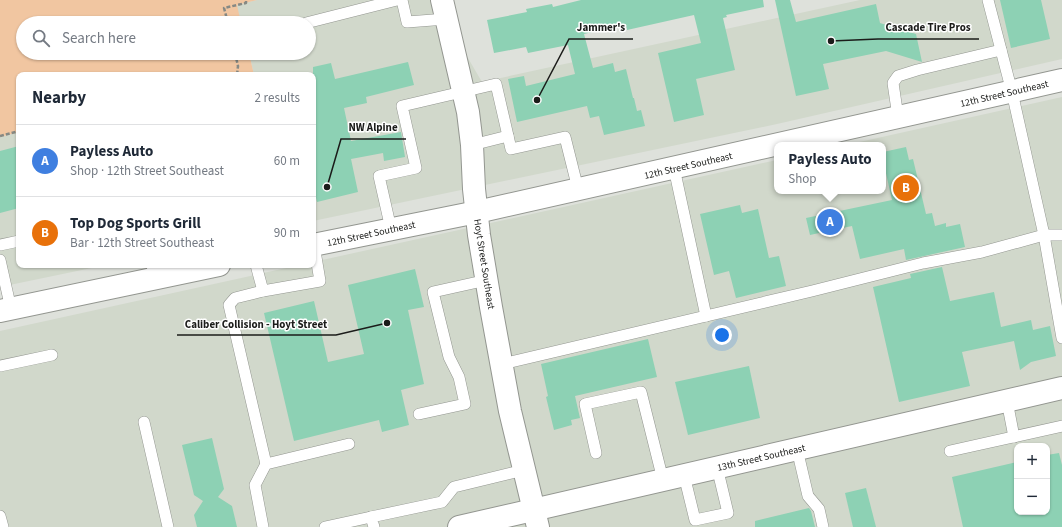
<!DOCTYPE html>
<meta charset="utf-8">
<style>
:root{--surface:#fff;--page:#f6f6f7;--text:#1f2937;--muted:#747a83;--line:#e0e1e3;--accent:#7b3fb4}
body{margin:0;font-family:"Source Sans 3",sans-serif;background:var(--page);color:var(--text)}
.controls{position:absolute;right:12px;bottom:12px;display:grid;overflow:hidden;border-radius:8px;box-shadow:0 1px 3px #0004}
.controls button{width:36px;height:36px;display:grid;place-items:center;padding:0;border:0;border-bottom:1px solid var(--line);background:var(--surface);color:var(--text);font:20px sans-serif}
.you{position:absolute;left:722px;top:335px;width:14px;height:14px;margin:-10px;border:3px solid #fff;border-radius:50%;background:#1a73e8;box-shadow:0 0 0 6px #1a73e833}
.badge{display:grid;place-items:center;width:26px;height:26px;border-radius:50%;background:var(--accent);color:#fff;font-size:13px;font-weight:700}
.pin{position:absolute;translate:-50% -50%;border:2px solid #fff;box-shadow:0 1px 4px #0006}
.popup{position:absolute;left:774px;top:142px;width:112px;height:52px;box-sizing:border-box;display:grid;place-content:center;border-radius:8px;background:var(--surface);filter:drop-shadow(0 1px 3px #0005);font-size:13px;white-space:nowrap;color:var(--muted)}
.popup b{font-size:15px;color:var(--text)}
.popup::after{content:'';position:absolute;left:50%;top:100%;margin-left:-8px;border:8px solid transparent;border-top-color:var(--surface)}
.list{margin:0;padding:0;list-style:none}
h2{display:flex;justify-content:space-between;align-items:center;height:52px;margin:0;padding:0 16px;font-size:17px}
h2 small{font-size:13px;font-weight:400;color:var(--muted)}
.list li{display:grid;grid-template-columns:26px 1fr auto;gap:12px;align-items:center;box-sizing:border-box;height:72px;padding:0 16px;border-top:1px solid var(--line)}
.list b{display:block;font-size:15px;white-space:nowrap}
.list p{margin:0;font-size:13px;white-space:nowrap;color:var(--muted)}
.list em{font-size:13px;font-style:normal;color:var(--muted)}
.icon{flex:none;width:22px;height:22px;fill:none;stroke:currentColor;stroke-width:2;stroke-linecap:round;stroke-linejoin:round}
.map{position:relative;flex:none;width:1062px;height:527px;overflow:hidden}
.search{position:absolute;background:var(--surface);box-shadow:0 1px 3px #0004;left:16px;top:16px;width:300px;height:44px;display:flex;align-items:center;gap:10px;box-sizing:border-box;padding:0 14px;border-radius:22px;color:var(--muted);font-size:15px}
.panel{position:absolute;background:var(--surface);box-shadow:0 1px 3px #0004;left:16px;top:72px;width:300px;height:196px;border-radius:8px}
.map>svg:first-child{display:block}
.built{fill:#d1d8cb;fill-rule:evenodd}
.green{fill:#f1c6a1}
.building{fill:#8dd1b4}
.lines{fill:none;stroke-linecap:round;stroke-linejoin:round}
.lane-casing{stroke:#939690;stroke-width:12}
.secondary-casing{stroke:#939690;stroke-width:24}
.path{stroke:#868984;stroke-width:2.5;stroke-dasharray:4 2;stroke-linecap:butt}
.lane{stroke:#fff;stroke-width:11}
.secondary{stroke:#fff;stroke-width:22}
.labels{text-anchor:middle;stroke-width:3;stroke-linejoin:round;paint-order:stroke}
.street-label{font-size:10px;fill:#1b1c1a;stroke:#fff}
.leader{fill:none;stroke:#1b1c1a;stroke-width:1.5}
.callout-dot{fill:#1b1c1a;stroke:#fff;stroke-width:1.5}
.callout-label{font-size:11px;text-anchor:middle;font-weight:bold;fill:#1b1c1a;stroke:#fff;stroke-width:3;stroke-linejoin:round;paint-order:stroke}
</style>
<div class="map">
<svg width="1062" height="527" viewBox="0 0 1062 527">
<rect width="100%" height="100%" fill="#dee1db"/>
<g class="built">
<polygon points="257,0 434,0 482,82 860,0 1062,0 1062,59 777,124 313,221 313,75 254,75 249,53 309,53 309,23 241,23 236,5"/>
<path d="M1062 97V527H0V331L300 265H313V262L777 160V191H883V145H846ZM1017 446H1047V512H1017Z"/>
<polygon points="19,132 19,265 106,265 0,287 0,137"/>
</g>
<polygon class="green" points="0,0 257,0 237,5 241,23 23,23 23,53 249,53 254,75 19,75 19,132 0,137"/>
<g class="building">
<polygon points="581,0 763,0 764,7 726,15 727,17 723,18 735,70 696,79 704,115 674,122 658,53 701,43 694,15 627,30 626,24 584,34 593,68 613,63 615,72 626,69 633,98 634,98 637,111 641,110 645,126 604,135 599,116 590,118 587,106 517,122 508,79 524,76 526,86 575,74 568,45 528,53 526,47 494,53 487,20 527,12 526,9 552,4 553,7"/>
<polygon points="775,0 790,0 796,22 876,4 880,23 916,34 922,62 886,51 823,64 829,89 796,96"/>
<polygon points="1000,0 1041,0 1050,39 1011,48"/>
<polygon points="408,62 414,85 366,97 367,103 344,108 351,141 401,132 405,157 384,161 383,153 351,159 358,192 317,202 313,185 313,67 331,63 335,79"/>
<polygon points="19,146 19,208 0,213 0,151"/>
<polygon points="906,147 909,160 913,159 926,214 932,213 935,226 946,223 946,227 960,224 965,247 906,260 904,249 860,259 852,226 810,235 806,218 892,200 883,160 883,152"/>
<polygon points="740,205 742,213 758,209 769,258 779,256 786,286 736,298 729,271 714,275 700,214"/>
<polygon points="942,267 950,301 994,292 1001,327 1031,320 1033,330 1050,326 1056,356 1031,362 1020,370 1014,341 962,352 970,386 899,402 873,287 911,278 910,274"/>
<polygon points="415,269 424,307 408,310 424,384 401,390 409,425 382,432 379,420 294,441 264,313 314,301 328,362 364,354 348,285"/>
<polygon points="648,339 657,377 575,396 580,418 571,420 572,425 554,430 546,397 548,396 541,364"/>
<polygon points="749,366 760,418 688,435 675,382"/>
<polygon points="212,438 224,489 218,497 232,506 237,527 197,527 194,515 203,501 194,495 182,445"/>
<polygon points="1059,453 1062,465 1062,527 963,527 952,477 1017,462 1017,512 1047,512 1047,455"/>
<polygon points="866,488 876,527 853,527 845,493"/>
<polygon points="809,508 811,511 815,527 755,527 755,521"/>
</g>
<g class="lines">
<defs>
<g id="lane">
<polyline points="402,0 407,22 446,19"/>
<polyline points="988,0 1012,92 1044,235 1062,338"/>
<polyline points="306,23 397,0"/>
<polyline points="898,117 893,83 898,76 917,70 1001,50"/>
<polyline points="472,145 508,136"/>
<polyline points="674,168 706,316"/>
<polyline points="391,229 379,176 416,168 402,106 496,84 511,149 565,137 578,189"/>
<polyline points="0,245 19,241"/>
<polyline points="0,260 11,309"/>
<polyline points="152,265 155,279"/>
<polyline points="256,265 263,291 320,281 314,245"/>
<polyline points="263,291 235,298 229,305 266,464"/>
<polyline points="502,364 812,291 923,263 982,252 1044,235 1062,235"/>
<polyline points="0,366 52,355"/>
<polyline points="1007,401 1014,437"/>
<polyline points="419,414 465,404 459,377 449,357 433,292 487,280"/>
<polyline points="144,422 168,527"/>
<polyline points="797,449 808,496 819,509 823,527"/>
<polyline points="950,451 1062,426"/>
<polyline points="596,453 585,404 641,392 663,480"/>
<polyline points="684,475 695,520 728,513 717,467"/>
<polyline points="0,516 3,527"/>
<polyline points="263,527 255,485 266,464 349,444"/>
<polyline points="325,527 371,517"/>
<polyline points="374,527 371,517 442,502 454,487 524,470"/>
</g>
<g id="secondary">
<polyline points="442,0 468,112 472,145 474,189 479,235 491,307 510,411 538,527"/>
<polyline points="313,245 477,212 1062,80"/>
<polyline points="0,311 219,265"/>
<polyline points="459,527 1062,388"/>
</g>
</defs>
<use href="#lane" class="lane-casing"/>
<use href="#secondary" class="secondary-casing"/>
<g class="path">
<polyline points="228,23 224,8 246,3 246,0"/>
<polyline points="235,53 238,66 237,75"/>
<polyline points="0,136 19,131"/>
</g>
<use href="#lane" class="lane"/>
<use href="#secondary" class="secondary"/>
</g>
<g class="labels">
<g class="street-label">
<text transform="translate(1004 93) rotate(-13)" y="4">12th Street Southeast</text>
<text transform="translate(688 165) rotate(-13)" y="4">12th Street Southeast</text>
<text transform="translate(371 233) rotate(-12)" y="4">12th Street Southeast</text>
<text transform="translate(485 264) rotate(81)" y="4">Hoyt Street Southeast</text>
<text transform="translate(761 457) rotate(-13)" y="4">13th Street Southeast</text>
</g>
</g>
<path class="leader" d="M831 41L878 39H979M537 100L569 39H633M327 187L341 139H406M387 323L336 335H177"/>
<g class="callout-dot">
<circle cx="831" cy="41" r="4"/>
<circle cx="537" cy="100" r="4"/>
<circle cx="327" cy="187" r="4"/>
<circle cx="387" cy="323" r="4"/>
</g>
<g class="callout-label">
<text x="928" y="31">Cascade Tire Pros</text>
<text x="601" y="31">Jammer's</text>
<text x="373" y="131">NW Alpine</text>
<text x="256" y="328">Caliber Collision - Hoyt Street</text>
</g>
</svg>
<div class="controls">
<button>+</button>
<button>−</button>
</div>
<div class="you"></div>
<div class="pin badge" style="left:830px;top:222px;background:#3f7fe0">A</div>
<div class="popup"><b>Payless Auto</b>Shop</div>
<div class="pin badge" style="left:906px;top:188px;background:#e8710a">B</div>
<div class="search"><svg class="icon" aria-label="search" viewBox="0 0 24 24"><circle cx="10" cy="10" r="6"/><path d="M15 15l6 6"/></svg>Search here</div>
<section class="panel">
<h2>Nearby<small>2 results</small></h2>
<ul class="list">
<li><span class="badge" style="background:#3f7fe0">A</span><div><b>Payless Auto</b><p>Shop · 12th Street Southeast</p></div><em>60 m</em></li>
<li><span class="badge" style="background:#e8710a">B</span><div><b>Top Dog Sports Grill</b><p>Bar · 12th Street Southeast</p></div><em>90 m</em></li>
</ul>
</section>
</div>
